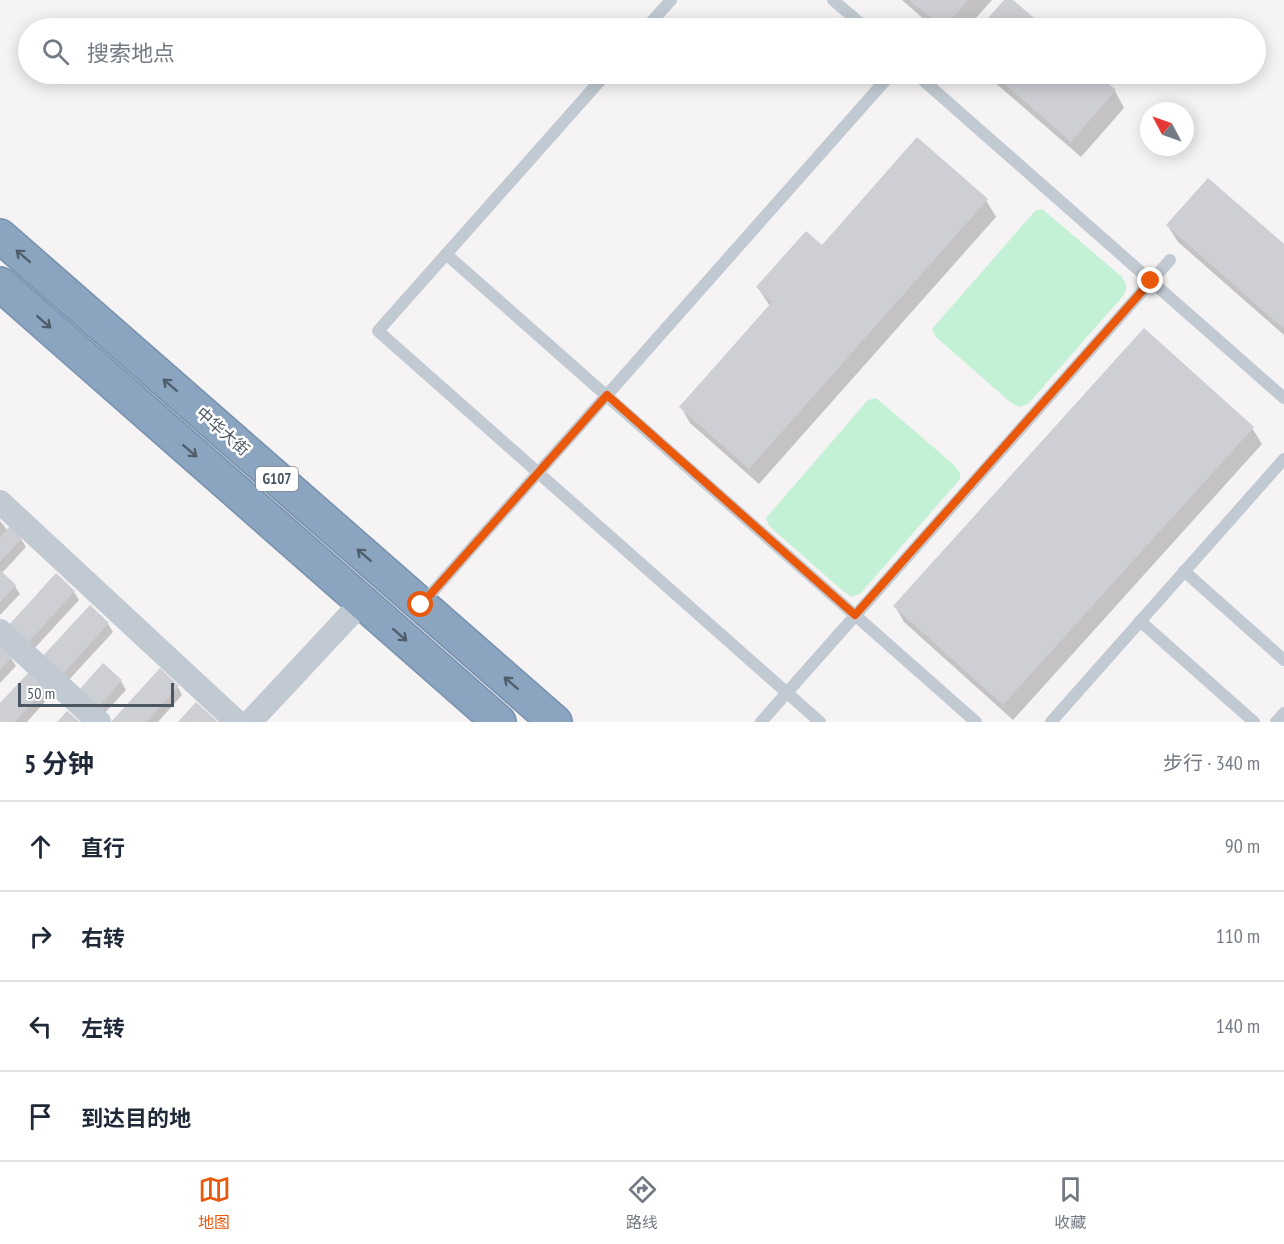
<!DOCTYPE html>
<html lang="zh">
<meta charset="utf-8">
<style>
:root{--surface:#fff;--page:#f2f2f3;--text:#1f2937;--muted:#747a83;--line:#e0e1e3;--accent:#ea580c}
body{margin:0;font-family:"PT Sans Narrow","Noto Sans SC",sans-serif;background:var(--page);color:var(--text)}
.compass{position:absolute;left:1140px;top:102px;width:54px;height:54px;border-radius:50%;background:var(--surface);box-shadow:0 3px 15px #0003;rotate:311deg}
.scale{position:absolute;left:18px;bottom:15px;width:156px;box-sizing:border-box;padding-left:6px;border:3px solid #4a5661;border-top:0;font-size:16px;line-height:21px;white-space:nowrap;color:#4a5661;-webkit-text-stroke:4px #fff;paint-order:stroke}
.stop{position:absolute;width:18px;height:18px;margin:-14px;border:4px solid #ea580c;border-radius:50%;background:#fff}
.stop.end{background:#ea580c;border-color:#fff;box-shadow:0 2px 6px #0008}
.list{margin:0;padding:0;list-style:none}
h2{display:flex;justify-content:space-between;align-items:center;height:78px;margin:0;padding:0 24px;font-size:26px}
h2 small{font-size:20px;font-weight:400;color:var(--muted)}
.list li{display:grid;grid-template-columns:39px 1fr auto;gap:18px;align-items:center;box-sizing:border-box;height:90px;padding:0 24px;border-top:2px solid var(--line)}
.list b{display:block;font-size:22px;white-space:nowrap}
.list em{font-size:20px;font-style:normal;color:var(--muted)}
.icon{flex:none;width:33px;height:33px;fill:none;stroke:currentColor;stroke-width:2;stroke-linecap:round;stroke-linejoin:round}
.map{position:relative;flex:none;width:1284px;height:722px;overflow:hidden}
.search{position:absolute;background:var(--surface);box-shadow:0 3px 15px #0003;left:18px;right:18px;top:18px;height:66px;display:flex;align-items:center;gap:15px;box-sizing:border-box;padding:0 21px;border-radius:33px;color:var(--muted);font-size:22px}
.sheet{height:438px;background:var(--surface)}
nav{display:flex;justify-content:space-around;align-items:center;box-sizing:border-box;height:84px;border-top:2px solid var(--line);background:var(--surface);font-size:16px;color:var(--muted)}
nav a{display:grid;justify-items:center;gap:3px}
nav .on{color:var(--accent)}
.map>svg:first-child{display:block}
.green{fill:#c3f1d5}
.shadow{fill:#0003}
.building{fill:#cdcfd5}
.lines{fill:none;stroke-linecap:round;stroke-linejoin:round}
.highway-casing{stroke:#7690ad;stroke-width:36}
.lane{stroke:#c1cad2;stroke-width:12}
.street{stroke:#c1cad2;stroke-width:24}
.highway{stroke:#8ba5c1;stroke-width:33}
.oneway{stroke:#505e6b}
.route{stroke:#ea580c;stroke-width:8}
.labels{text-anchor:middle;stroke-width:5;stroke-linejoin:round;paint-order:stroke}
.shield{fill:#fff;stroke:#808990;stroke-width:1.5}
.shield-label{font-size:15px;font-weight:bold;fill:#4a5661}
.street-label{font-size:16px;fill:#4a5661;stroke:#fff}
</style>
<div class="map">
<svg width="1284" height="722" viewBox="0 0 1284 722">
<rect width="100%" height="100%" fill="#f5f3f3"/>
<g class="green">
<path d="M1042 209 1121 276C1127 284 1128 287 1123 296L1028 404 1019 407 1010 402 936 337 932 329 1035 211Z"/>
<polygon points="876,398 954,465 960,473 960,479 861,593 852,597 843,591 769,526 766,518 868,400"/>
</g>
<g class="shadow">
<polygon points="902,0 992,0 967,28 934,28"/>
<polygon points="1006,0 1011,0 1043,28 981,28"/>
<polygon points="985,74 1095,74 1115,91 1124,108 1081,157"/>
<polygon points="986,200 996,217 759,484 690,423 681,407 770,306 758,288 822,247"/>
<polygon points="1168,226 1284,246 1284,335 1178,242"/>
<polygon points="1252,428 1262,444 1013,720 904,622 895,606"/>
<polygon points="0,521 8,531 21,539 26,547 2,573 15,586 20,594 0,615"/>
<polygon points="56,575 74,592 79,600 32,651 14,634"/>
<polygon points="108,624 113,632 66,683 48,667"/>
<polygon points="0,648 11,658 16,666 0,683"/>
<polygon points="103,665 121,681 126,690 103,715 85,698"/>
<polygon points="178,687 182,695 158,722 113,722"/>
<polygon points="46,688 50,696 27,722 0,722 0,705"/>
</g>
<g class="building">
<polygon points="909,0 968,0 944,28"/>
<polygon points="1004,0 1013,0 1046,28 979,28"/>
<polygon points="993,74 1097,74 1116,90 1071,142"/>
<polygon points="917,137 988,199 749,469 679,407 772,302 756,287 806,231 822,245"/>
<polygon points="1208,178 1284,244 1284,329 1166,225"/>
<polygon points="1144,328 1254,427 1003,705 893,606"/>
<polygon points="10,526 22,538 0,562 0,537"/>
<polygon points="0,570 16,585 0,602"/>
<polygon points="56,573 75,591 27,644 8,626"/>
<polygon points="90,605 109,623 61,676 41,658"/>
<polygon points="0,646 12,657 0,670"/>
<polygon points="103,663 122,680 98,708 79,690"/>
<polygon points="160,668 179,686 146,722 111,722"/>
<polygon points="30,671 47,687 15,722 0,722 0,703"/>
<polygon points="196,702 218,722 178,722"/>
<polygon points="67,711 80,722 57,722"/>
</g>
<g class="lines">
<defs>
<g id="highway">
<polyline points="0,236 555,722"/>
<polyline points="0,284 499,722"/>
</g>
</defs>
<use href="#highway" class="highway-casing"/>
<g class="lane">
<polyline points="833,0 866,28"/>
<polyline points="646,28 671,0"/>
<polyline points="606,74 378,331 820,722"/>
<polyline points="916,74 1284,398"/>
<polyline points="446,254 976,722"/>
<polyline points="1184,571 1284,660"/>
<polyline points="422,604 891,74"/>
<polyline points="1140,621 1254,722"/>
<polyline points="761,722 1170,260"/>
<polyline points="1051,722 1284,459"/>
<polyline points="1276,722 1284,713"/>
</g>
<g class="street">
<polyline points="0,502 237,722"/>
<polyline points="0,631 99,722"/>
<polyline points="250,722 362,602"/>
</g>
<use href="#highway" class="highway"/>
</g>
<defs><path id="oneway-shaft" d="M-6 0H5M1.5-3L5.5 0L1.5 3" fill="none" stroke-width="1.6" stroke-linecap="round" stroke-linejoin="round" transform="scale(1.5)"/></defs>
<g class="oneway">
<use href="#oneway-shaft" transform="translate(23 256) rotate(-139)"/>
<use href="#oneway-shaft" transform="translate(44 322) rotate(41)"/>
<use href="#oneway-shaft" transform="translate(170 385) rotate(-139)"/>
<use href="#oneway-shaft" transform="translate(190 451) rotate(41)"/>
<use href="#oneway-shaft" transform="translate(364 555) rotate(-139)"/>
<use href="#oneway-shaft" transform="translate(400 635) rotate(41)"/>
<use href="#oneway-shaft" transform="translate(511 683) rotate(-139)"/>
</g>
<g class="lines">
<polyline class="route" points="421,605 607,395 855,615 1151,281"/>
</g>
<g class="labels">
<rect class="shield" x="256" y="467" width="42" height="24" rx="4.5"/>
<g class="shield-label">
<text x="277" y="484">G107</text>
</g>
<g class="street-label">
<text transform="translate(223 431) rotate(41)" y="6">中华大街</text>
</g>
</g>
</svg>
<svg class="compass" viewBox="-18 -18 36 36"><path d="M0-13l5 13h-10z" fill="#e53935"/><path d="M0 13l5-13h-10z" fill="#747a83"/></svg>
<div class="scale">50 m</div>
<div class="stop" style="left:421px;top:605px"></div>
<div class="stop end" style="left:1151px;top:281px"></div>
<div class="search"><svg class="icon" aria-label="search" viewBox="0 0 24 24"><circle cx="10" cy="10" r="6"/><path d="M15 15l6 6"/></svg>搜索地点</div>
</div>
<section class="sheet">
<h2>5 分钟<small>步行 · 340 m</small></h2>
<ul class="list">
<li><svg class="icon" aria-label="ahead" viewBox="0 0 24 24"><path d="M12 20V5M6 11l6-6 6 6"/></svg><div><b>直行</b></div><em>90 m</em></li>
<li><svg class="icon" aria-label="right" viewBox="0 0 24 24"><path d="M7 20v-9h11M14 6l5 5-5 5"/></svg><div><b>右转</b></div><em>110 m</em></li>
<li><svg class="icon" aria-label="left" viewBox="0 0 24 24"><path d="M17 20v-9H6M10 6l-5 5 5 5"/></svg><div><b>左转</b></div><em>140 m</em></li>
<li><svg class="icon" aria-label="arrive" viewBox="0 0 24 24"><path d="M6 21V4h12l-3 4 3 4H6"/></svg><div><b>到达目的地</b></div></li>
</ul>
</section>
<nav>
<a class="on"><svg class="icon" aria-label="map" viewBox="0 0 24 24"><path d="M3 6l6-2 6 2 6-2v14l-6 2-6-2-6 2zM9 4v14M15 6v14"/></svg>地图</a>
<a><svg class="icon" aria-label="directions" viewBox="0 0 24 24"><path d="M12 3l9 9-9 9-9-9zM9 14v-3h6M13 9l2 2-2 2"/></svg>路线</a>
<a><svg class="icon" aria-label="saved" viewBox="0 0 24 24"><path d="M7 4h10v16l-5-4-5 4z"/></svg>收藏</a>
</nav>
